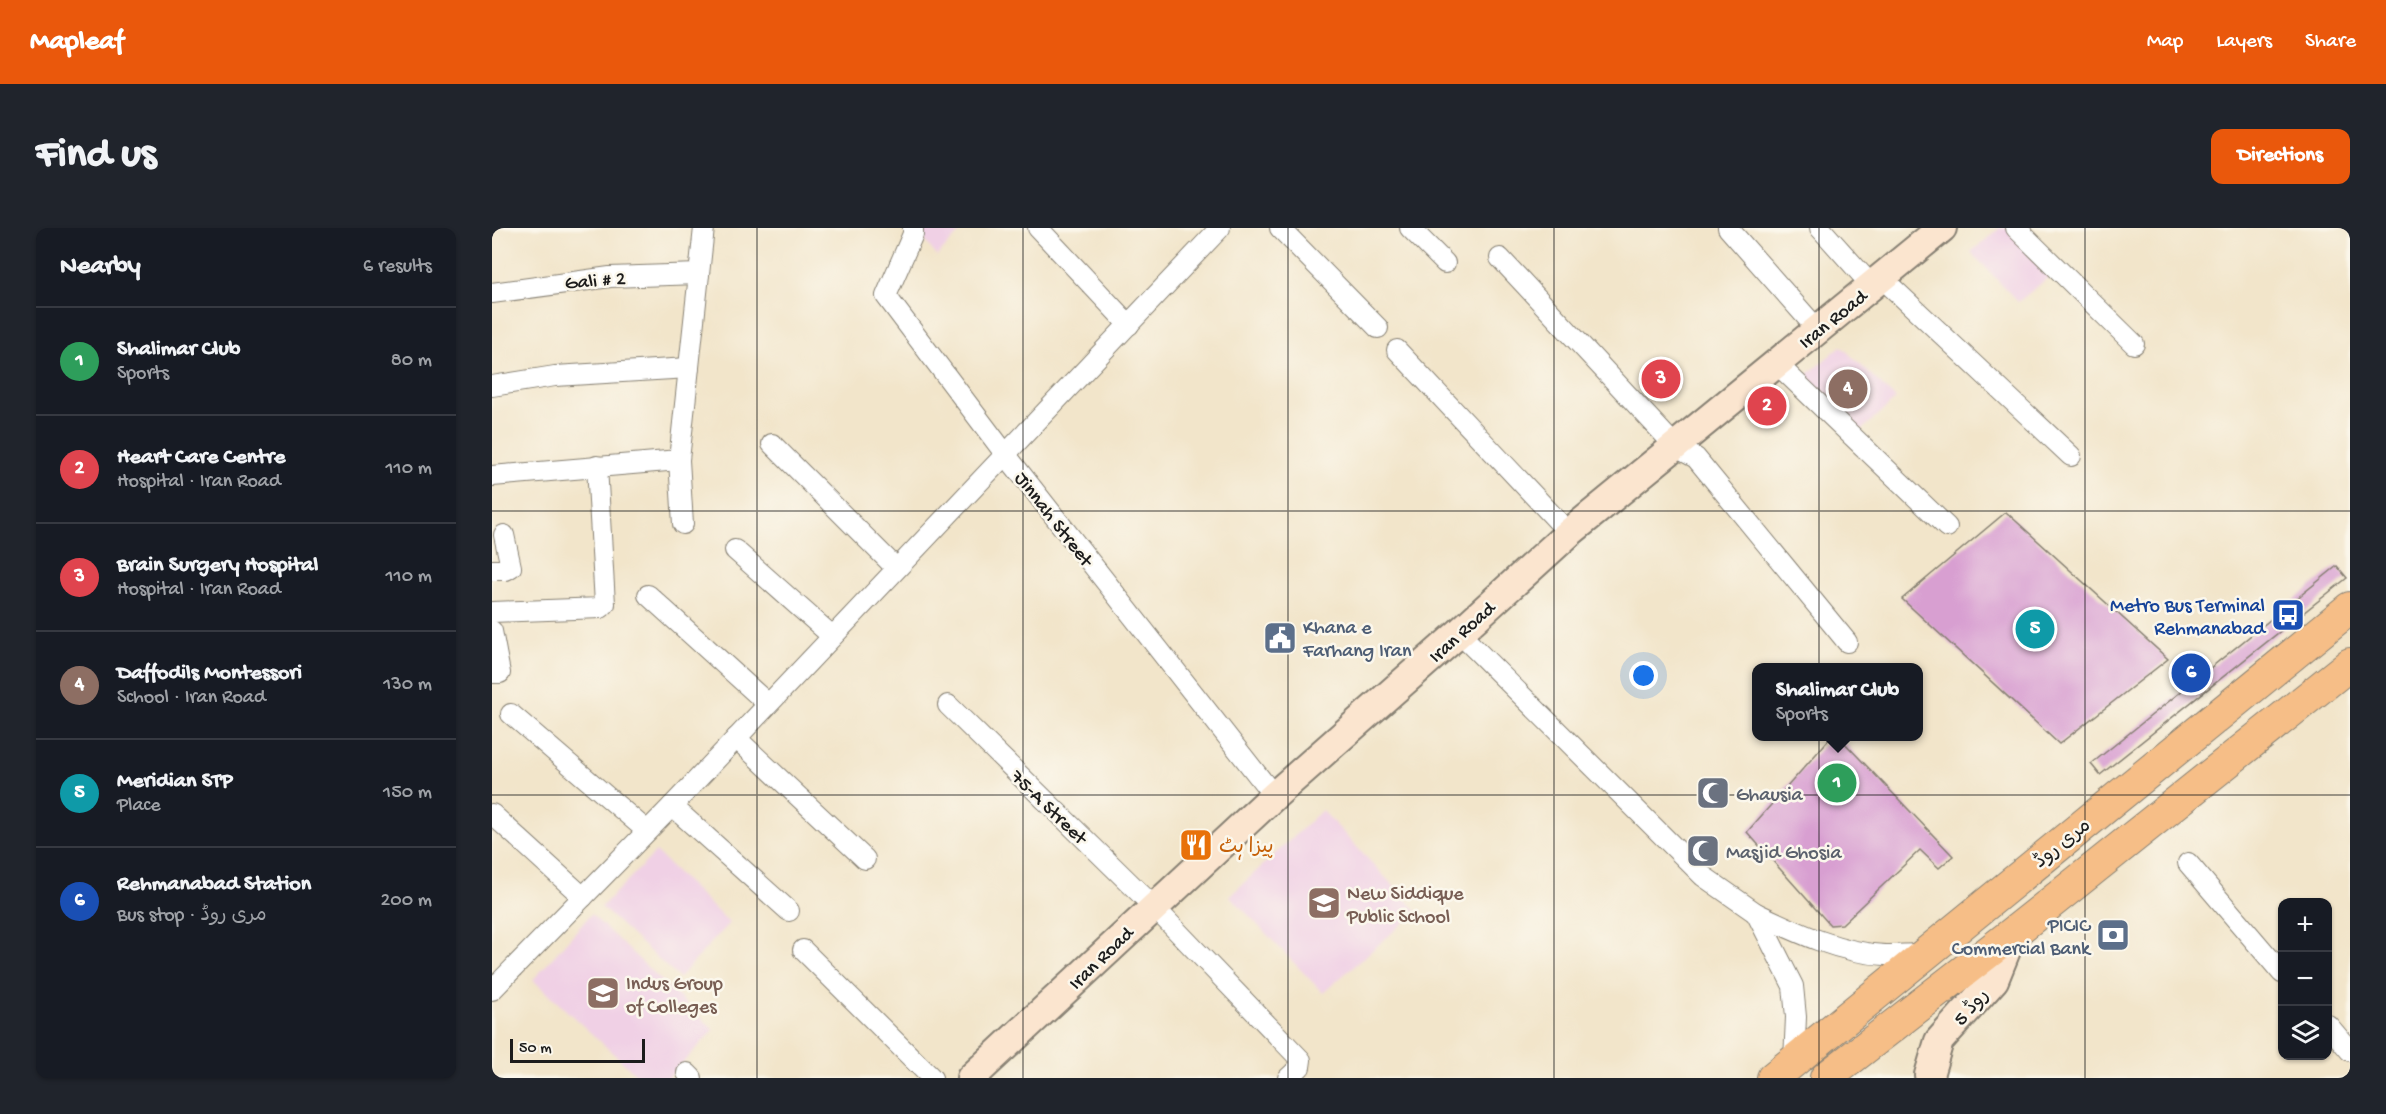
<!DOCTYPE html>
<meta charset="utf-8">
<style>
:root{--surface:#171b24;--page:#20242c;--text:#f1f3f6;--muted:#9ea1a6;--line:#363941;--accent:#ea580c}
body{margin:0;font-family:"Gochi Hand","Playpen Sans Arabic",sans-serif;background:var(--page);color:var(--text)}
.controls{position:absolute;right:18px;bottom:18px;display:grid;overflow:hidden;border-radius:12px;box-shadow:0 2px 4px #0004}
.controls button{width:54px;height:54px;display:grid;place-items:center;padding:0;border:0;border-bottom:2px solid var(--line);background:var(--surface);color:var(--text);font:30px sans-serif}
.scale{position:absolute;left:18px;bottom:15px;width:135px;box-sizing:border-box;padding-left:6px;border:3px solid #1c1c1c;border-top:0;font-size:16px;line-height:21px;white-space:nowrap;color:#1c1c1c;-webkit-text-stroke:4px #fbf7ec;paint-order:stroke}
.you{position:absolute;left:1152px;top:448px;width:21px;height:21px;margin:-15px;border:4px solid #fff;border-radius:50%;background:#1a73e8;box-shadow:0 0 0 9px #1a73e833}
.badge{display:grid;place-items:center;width:39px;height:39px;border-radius:50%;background:var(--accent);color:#fff;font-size:20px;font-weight:700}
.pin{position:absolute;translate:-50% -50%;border:3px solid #fff;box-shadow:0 2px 6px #0006}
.popup{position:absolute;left:1260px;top:435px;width:171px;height:78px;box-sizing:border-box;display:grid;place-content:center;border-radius:12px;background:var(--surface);filter:drop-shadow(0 2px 4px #0005);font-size:20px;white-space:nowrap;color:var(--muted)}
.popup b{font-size:22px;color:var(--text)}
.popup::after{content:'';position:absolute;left:50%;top:100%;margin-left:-12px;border:12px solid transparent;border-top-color:var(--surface)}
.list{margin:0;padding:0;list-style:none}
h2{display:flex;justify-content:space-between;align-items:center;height:78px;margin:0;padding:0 24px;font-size:26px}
h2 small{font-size:20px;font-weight:400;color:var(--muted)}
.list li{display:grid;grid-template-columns:39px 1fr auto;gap:18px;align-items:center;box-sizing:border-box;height:108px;padding:0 24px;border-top:2px solid var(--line)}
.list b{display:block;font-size:22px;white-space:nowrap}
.list p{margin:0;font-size:20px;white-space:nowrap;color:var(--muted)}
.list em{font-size:20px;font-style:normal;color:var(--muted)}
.icon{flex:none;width:33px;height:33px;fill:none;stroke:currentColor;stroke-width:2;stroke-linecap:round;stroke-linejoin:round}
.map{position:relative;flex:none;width:1858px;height:850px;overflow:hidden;border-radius:12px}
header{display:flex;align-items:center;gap:36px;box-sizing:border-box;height:84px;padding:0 30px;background:var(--accent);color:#fff}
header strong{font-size:28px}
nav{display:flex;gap:33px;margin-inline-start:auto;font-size:21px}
.intro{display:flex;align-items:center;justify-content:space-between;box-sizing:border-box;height:144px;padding:0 36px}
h1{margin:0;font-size:42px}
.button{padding:15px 27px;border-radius:12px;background:var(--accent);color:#fff;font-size:21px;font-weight:700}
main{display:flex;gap:36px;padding:0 36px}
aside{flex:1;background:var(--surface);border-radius:12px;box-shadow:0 2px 4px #0004}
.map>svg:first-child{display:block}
.built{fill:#f0d0e5}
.building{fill:#d89fd1}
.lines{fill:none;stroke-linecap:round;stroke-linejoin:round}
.street-casing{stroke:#878073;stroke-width:22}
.secondary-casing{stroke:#878073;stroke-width:32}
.primary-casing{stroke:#878073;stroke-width:34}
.street{stroke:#fff;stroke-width:20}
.secondary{stroke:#fbe5cf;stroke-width:28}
.primary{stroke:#f6be87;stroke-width:32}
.grid{fill:none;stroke:#1c1c1c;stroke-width:1.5;stroke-opacity:0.55}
.labels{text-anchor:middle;stroke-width:5;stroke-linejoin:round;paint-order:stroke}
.street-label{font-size:20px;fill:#1c1c1c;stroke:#fbf7ec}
.transit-label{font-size:20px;fill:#164399;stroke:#fbf7ec;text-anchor:end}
.service-label{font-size:20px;fill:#4e5e75;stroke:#fbf7ec;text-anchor:start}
.worship-label{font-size:20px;fill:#5b616d;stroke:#fbf7ec;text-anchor:start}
.food-label{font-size:20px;fill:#c56008;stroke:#fbf7ec;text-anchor:start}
.education-label{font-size:20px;fill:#785e54;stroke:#fbf7ec;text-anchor:start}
</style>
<header>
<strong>Mapleaf</strong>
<nav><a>Map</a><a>Layers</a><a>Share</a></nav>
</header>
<div class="intro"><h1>Find us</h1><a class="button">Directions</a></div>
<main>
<aside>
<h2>Nearby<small>6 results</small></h2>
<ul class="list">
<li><span class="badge" style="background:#2e9e5b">1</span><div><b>Shalimar Club</b><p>Sports</p></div><em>80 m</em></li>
<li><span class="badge" style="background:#e0444e">2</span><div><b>Heart Care Centre</b><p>Hospital · Iran Road</p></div><em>110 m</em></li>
<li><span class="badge" style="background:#e0444e">3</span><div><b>Brain Surgery Hospital</b><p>Hospital · Iran Road</p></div><em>110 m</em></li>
<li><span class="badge" style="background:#8d6e63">4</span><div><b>Daffodils Montessori</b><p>School · Iran Road</p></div><em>130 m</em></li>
<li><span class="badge" style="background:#0f9aa8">5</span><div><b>Meridian STP</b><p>Place</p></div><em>150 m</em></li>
<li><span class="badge" style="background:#1a4fb4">6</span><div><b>Rehmanabad Station</b><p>Bus stop · مری روڈ</p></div><em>200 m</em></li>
</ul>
</aside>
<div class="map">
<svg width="1858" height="850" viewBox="0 0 1858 850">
<rect width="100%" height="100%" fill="#fbf7ec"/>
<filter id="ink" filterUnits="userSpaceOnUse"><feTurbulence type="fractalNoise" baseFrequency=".0167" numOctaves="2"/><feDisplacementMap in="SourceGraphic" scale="12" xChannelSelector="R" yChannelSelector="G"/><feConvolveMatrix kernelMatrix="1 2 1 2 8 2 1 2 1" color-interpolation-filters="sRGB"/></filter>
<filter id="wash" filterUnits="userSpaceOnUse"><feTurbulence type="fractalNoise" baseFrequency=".008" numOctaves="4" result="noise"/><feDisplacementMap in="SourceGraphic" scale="24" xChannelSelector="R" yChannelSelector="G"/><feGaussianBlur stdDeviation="1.35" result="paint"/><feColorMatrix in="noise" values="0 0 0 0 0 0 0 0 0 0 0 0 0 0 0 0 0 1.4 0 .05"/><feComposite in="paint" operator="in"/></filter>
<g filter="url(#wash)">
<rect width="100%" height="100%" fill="#f2e5ca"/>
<g class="built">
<polygon points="428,0 472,0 445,28 428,7"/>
<polygon points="1508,0 1516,0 1562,45 1526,74 1479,24"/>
<polygon points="1349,118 1404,171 1364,207 1309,152"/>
<polygon points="830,582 925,683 831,765 738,668"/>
<polygon points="164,624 237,695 187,750 109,679"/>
<polygon points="99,686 222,802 176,850 148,850 41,752"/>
</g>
<g id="blocks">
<g class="building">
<polygon points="1514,284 1676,431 1567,516 1410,371"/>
<polygon points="1845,338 1855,350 1608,547 1599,536"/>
<polygon points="1340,508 1346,508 1461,628 1447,640 1428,622 1350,696 1338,697 1255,604"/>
</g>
</g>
</g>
<g filter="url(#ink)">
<use href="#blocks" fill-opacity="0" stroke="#878073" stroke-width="1.5"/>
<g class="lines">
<defs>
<g id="street">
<polyline points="421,0 421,6 394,68 514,227 782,568"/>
<polyline points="546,0 637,97"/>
<polyline points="788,0 886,100"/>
<polyline points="918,0 953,35"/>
<polyline points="1236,0 1325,101"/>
<polyline points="1328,0 1380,58"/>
<polyline points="1524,0 1642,116"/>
<polyline points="1008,30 1184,219 1204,230 1355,414"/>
<polyline points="1390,50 1579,228"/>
<polyline points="0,65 118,49 207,46"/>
<polyline points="905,122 1077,305"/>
<polyline points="1284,135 1455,299"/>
<polyline points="0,158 63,148 197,140"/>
<polyline points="280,216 404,340"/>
<polyline points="0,248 187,232"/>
<polyline points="191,296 187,232 212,0"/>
<polyline points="243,322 340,408"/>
<polyline points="0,342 14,342 19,339 12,307"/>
<polyline points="156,367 276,476"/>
<polyline points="0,384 109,380 113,376 105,238"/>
<polyline points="0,403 8,445 0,445"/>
<polyline points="967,405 1211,648 1264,685"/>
<polyline points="456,477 661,678 809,832 808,839 796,850"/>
<polyline points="19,486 155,603"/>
<polyline points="244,510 373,631"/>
<polyline points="180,578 297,683"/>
<polyline points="0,586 91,669"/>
<polyline points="1696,635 1790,745"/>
<polyline points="311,722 440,850"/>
<polyline points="0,762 180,578 728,0"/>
<polyline points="1836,797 1858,823"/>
<path d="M1302 833 1304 789 1301 758 1264 685C1304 704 1348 725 1393 727 1406 727 1418 726 1431 726"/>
<polyline points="195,845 200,850"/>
</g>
<g id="secondary">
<polyline points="479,850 782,568 967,405 1077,305 1450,0"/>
<polyline points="1438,850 1437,847 1447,813 1502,752 1521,705"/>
</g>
<g id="primary">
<polyline points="1281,850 1858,380"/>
<polyline points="1334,850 1521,705 1858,436"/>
</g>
</defs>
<use href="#street" class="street-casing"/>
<use href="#secondary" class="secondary-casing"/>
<use href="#primary" class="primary-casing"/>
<use href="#street" class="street"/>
<use href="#secondary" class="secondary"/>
<use href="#primary" class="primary"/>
</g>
</g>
<path class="grid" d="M265 0V850M531 0V850M796 0V850M1062 0V850M1327 0V850M1593 0V850M0 283H1858M0 567H1858"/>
<defs>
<symbol id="bus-square" viewBox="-11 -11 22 22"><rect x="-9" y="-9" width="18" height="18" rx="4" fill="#1a4fb4" stroke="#fbf7ec"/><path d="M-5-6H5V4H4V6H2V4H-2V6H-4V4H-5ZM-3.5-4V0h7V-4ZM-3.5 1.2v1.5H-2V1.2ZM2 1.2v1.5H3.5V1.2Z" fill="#fff"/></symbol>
<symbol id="civic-square" viewBox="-11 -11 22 22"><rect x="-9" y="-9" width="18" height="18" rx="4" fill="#5c6f8a" stroke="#fbf7ec"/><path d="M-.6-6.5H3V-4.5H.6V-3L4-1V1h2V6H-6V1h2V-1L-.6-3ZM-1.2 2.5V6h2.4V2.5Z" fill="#fff"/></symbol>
<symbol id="mosque-square" viewBox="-11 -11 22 22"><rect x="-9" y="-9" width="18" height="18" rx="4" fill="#6b7280" stroke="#fbf7ec"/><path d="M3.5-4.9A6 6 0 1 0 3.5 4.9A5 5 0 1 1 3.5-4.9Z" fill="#fff"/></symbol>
<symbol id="restaurant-square" viewBox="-11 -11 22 22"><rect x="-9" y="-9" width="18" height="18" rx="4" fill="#e8710a" stroke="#fbf7ec"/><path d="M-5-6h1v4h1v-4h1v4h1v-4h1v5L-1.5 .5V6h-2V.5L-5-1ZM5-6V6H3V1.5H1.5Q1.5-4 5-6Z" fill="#fff"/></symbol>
<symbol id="school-square" viewBox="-11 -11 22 22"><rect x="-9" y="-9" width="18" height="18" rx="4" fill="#8d6e63" stroke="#fbf7ec"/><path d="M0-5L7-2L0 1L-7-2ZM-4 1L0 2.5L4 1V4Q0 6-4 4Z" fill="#fff"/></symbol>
<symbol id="bank-square" viewBox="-11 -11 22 22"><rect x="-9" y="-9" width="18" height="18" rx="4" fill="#5c6f8a" stroke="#fbf7ec"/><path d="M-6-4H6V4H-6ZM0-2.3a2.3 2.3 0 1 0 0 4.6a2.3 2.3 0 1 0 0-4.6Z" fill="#fff"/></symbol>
<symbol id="university-square" viewBox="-11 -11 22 22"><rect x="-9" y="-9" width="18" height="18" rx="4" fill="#8d6e63" stroke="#fbf7ec"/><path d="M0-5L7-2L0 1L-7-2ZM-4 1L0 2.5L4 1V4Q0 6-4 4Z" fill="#fff"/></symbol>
</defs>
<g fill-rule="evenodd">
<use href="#bus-square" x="1777" y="368" width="38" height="38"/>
<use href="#civic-square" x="769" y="391" width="38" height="38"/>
<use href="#mosque-square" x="1202" y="546" width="38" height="38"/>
<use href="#restaurant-square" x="685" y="598" width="38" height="38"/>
<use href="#mosque-square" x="1192" y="604" width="38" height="38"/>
<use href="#school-square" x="813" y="656" width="38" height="38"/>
<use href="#bank-square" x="1602" y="688" width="38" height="38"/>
<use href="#university-square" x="92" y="746" width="38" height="38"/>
</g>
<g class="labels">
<g class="street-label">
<text transform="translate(103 51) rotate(-5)" y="7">Gali # 2</text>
<text transform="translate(1340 90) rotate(-39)" y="7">Iran Road</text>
<text transform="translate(563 290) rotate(52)" y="7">Jinnah Street</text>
<text transform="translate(969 403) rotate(-42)" y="7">Iran Road</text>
<text transform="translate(558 578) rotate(44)" y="7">75-A Street</text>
<text transform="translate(1569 614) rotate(-39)" y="7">مری روڈ</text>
<text transform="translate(608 729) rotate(-44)" y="7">Iran Road</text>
<text transform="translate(1478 778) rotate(-48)" y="7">روڈ 5</text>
</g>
<g class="transit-label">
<text x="1773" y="383">Metro Bus Terminal<tspan x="1773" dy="23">Rehmanabad</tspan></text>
</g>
<g class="service-label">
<text x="811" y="405">Khana e<tspan x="811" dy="23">Farhang Iran</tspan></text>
<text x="1598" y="703" text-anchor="end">PICIC<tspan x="1598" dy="23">Commercial Bank</tspan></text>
</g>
<g class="worship-label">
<text x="1244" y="572">Ghausia</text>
<text x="1234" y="630">Masjid Ghosia</text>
</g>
<g class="food-label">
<text x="727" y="624">پیزا ہٹ</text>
</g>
<g class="education-label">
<text x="855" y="671">New Siddique<tspan x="855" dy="23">Public School</tspan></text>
<text x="134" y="761">Indus Group<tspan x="134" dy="23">of Colleges</tspan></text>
</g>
</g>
</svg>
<div class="controls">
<button>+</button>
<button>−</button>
<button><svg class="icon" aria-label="layers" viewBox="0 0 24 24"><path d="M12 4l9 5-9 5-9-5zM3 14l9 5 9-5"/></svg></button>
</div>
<div class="scale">50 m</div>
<div class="you"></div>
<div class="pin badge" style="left:1345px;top:555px;background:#2e9e5b">1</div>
<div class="popup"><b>Shalimar Club</b>Sports</div>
<div class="pin badge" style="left:1275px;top:178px;background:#e0444e">2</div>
<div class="pin badge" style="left:1169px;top:151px;background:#e0444e">3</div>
<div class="pin badge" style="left:1356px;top:161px;background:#8d6e63">4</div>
<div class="pin badge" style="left:1543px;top:401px;background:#0f9aa8">5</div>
<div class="pin badge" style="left:1699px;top:445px;background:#1a4fb4">6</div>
</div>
</main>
